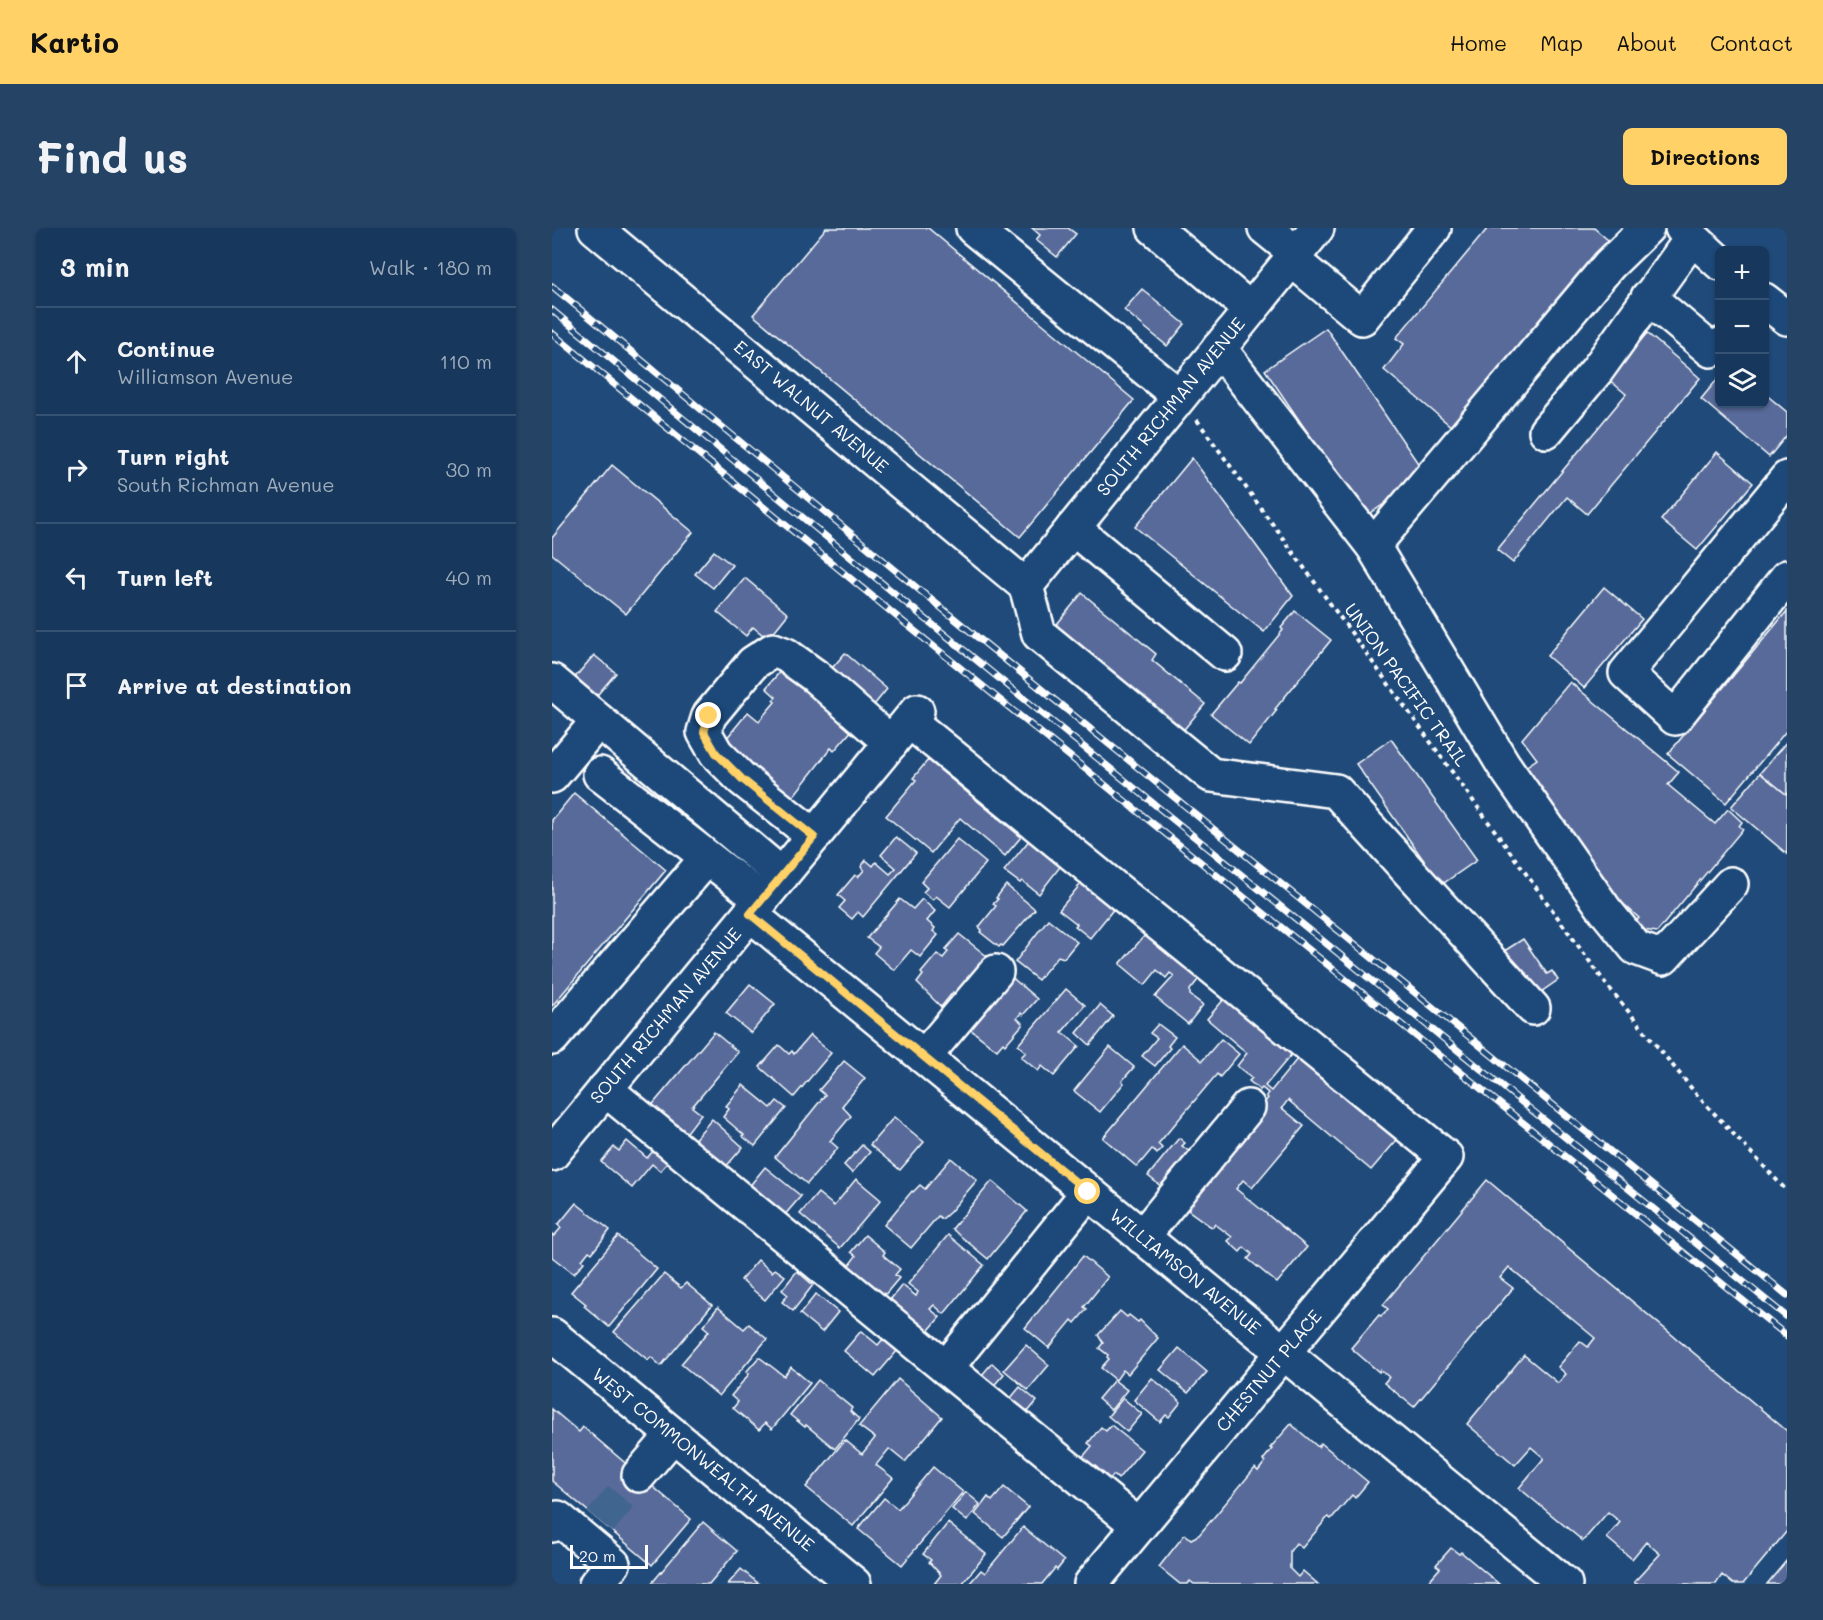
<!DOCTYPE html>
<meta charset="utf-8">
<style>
:root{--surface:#17385c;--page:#244365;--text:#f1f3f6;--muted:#9eacbb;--line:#365272;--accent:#ffd166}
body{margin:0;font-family:Mali,sans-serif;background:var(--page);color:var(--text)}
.controls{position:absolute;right:18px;top:18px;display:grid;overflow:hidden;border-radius:9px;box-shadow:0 2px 4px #0004}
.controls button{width:54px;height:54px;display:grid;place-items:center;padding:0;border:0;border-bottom:2px solid var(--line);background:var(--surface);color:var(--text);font:30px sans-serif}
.scale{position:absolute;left:18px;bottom:15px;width:78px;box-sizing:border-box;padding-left:6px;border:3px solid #fff;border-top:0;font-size:16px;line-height:21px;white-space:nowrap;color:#fff;-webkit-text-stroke:4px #1f4a7a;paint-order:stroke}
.stop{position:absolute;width:18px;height:18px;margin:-14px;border:4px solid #ffd166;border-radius:50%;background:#fff}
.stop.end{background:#ffd166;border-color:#fff;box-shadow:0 2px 6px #0008}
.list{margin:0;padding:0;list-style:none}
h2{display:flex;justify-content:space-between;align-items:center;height:78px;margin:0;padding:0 24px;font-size:26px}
h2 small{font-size:20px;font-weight:400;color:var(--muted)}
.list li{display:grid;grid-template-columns:39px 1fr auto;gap:18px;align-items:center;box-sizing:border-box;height:108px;padding:0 24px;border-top:2px solid var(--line)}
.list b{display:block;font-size:22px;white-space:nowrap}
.list p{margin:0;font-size:20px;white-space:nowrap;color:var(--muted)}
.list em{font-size:20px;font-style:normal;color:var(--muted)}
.icon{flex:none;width:33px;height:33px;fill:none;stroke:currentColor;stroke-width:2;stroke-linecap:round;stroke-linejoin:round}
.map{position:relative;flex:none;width:1235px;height:1356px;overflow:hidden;border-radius:9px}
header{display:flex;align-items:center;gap:36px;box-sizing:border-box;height:84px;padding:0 30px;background:var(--accent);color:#111}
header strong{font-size:28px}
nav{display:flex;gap:33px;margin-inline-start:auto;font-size:21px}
.intro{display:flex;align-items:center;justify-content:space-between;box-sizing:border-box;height:144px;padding:0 36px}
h1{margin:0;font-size:42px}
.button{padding:15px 27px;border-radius:9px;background:var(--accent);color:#111;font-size:21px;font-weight:700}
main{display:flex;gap:36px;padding:0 36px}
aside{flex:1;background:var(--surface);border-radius:9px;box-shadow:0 2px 4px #0004}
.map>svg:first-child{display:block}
.building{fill:#586b9a;stroke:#fff;stroke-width:1.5}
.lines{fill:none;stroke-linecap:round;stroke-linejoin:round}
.minor-tunnel{stroke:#41658e;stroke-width:33;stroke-dasharray:33 16;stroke-linecap:butt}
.minor-casing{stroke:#fff;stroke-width:38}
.major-casing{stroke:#fff;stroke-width:38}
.path{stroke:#fff;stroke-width:4;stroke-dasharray:4.5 4.5;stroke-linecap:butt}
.minor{stroke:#1f4a7a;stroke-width:33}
.major{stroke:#1f4a7a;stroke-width:33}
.rail-casing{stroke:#fff;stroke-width:7}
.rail{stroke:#1f4a7a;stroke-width:4.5;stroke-dasharray:14;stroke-linecap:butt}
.route{stroke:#ffd166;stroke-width:8}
.labels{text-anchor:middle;stroke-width:5;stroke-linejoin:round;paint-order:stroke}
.street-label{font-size:18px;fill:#fff;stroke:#1f4a7a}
</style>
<header>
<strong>Kartio</strong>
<nav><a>Home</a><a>Map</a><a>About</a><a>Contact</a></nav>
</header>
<div class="intro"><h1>Find us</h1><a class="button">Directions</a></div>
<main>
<aside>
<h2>3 min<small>Walk · 180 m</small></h2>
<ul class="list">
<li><svg class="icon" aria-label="ahead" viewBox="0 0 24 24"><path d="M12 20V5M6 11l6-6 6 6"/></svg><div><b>Continue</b><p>Williamson Avenue</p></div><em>110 m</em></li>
<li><svg class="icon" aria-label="right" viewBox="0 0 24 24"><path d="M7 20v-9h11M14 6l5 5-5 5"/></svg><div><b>Turn right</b><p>South Richman Avenue</p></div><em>30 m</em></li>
<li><svg class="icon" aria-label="left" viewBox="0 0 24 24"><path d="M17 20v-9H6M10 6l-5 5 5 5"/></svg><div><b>Turn left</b></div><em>40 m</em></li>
<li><svg class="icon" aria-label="arrive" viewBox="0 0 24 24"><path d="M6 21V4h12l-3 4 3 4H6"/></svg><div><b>Arrive at destination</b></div></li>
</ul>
</aside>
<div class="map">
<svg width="1235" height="1356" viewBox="0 0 1235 1356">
<rect width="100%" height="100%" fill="#1f4a7a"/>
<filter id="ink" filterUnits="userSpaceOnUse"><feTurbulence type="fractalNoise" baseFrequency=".0167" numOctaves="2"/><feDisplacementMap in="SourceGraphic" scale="12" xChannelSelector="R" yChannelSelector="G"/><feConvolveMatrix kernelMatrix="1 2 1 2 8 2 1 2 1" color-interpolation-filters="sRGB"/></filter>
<g filter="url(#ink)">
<g class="building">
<polygon points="274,0 376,0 582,172 468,309 201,87"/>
<polygon points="480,0 516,0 524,6 505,29 484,12 488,7"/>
<polygon points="936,0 1042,0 1063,18 907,205 832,142 852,116 844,110"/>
<polygon points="590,61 633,96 615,118 572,82"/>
<polygon points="774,100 874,247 813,289 713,142"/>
<polygon points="1095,105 1148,150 1035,286 1015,269 961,335 945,322 1074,166 1056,151"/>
<polygon points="1168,148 1168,176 1212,176 1212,165 1235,184 1235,207 1217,229 1149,171"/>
<polygon points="1165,224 1201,255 1145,322 1109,292"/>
<polygon points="640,230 741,368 712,404 583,299"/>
<polygon points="60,237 141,304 74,386 0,326 0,310"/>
<polygon points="162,323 180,337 161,360 143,346"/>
<polygon points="193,350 236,386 216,411 201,399 194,408 165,384"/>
<polygon points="1052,359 1090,391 1032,460 995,428"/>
<polygon points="530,365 604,426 600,432 653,476 624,511 497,406"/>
<polygon points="743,383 779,412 723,481 725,482 697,517 659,486 686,454 688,455 731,402 729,400"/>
<polygon points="1235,383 1235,502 1174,575 1116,526"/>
<polygon points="293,425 335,461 318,482 275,446"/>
<polygon points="42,427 64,445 41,472 19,454"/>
<polygon points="231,440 302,500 282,523 279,520 240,570 182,521 183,519 174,511 196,484 207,493 223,474 221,472 224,469 214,460"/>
<polygon points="1018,454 1127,544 1116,557 1163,596 1176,581 1190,594 1187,598 1191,601 1105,704 1078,700 1087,690 1042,649 966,544 985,531 970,511"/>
<polygon points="839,511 925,632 889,657 804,536"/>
<polygon points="1235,513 1235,567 1208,545"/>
<polygon points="376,532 469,609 453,628 408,590 379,625 334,588 364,552 361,550"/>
<polygon points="1208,545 1235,567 1235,626 1179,579"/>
<polygon points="22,565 114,642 0,778 0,592"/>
<polygon points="344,609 364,625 311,689 306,684 300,691 287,680 293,673 286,667 303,647 306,649 312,642 309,639 314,632 321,638 324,634 338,646 344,640 329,627"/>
<polygon points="479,610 511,635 487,666 470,653 468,655 452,643"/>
<polygon points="405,611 434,635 398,679 384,668 381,672 371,664 375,660 369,654"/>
<polygon points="532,652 564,678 538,710 523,698 525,696 507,682"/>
<polygon points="454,657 483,681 451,718 449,717 447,719 428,704 430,702 427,699 444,678 441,676 446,671 444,670"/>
<polygon points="348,671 361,681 370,671 383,683 375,693 383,700 381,703 386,707 368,729 359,722 342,742 322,725 327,719 315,710"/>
<polygon points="496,691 525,714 512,730 506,728 486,752 463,734"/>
<polygon points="407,706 436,729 425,742 408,770 401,764 389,779 365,755 371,747 369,745 385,726 391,730 396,724 393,722"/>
<polygon points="593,707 617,727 619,724 649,748 638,762 638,767 651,777 636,796 603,769 622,748 618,745 614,750 605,742 593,757 568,736"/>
<polygon points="971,711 995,746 1000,743 1006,752 983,768 946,727"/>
<polygon points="457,747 485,771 471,787 469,785 465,790 471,796 453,817 451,815 445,822 418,801 430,786 423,779"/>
<polygon points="198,756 223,776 199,805 174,785"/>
<polygon points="514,761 533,777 510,804 527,818 502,848 490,838 486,843 469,829 474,824 466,817"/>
<polygon points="673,770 744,821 713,858 719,863 750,825 849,907 819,942 736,872 730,880 752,898 700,960 691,952 684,961 755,1019 725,1055 696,1031 700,1026 692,1019 688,1024 676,1013 680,1009 663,996 661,999 658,998 629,977 716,870 714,868 716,865 710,860 708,862 697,853 700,850 685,838 695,825 655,791"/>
<polygon points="548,777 561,788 538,817 525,805"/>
<polygon points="606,796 623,809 616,818 618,820 603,838 590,828 605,810 598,805"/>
<polygon points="162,804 186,824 140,879 149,886 130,911 96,882"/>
<polygon points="258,807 279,825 242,869 208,839 227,817 237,826 240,823 242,826"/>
<polygon points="669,811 687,826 668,849 665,846 606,916 610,920 605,926 600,921 585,939 551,910 630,816 650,833"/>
<polygon points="558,819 582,839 570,853 572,855 548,884 522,863"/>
<polygon points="292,833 313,850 290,878 299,888 278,913 286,920 255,956 223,929 273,867 267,862"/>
<polygon points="191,857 219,880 225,873 234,880 203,918 190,908 192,907 171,889 177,881 174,878"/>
<polygon points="342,889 372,914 348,942 318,917"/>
<polygon points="160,891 191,919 172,941 141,913"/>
<polygon points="627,910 633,915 630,918 643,928 615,963 596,948"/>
<polygon points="75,913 95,930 103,921 117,933 108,943 100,936 80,960 49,934 62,919 67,923"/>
<polygon points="310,917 318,924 300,945 292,937"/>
<polygon points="399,930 425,952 398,984 390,991 386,988 359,1020 332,997 360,963 361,964 368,957 373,961"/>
<polygon points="213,939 249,968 231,989 196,960"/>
<polygon points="304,951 329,972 288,1020 248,986 266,965 282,978"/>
<polygon points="935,952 1235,1203 1235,1303 1191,1356 1181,1356 1170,1347 1164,1356 1084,1356 1082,1354 1108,1326 1094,1314 1080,1331 1055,1310 1068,1294 1056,1284 1031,1313 967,1260 992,1230 979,1219 963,1237 915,1196 972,1127 1006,1155 1014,1146 1006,1139 1028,1113 1036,1119 1043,1110 957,1039 948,1050 961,1060 862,1179 832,1155 837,1149 828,1142 827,1144 799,1120 827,1087 829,1088 836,1081 831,1077"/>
<polygon points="440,953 475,983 436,1031 400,1001"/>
<polygon points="24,975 58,1002 40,1025 37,1023 30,1032 32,1034 22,1046 0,1029 0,1006 2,1008 9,1000 6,997"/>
<polygon points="313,1007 333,1024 331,1027 348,1041 343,1047 347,1050 331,1069 294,1041 304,1028 299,1024"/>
<polygon points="396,1007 432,1037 392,1086 382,1077 378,1081 388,1089 372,1108 334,1077 350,1057 364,1068 366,1064 356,1056"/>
<polygon points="66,1008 105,1041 57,1099 32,1078 34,1076 19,1064"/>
<polygon points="531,1028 556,1049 532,1079 535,1081 523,1095 520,1092 497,1120 473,1100"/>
<polygon points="206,1032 220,1044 223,1041 233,1048 213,1072 189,1052"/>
<polygon points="245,1043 261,1057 241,1083 230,1074 236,1067 230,1062"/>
<polygon points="112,1046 129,1060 134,1055 160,1077 109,1138 99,1129 96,1132 62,1104"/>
<polygon points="264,1066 286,1084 270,1104 248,1086"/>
<polygon points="166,1079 192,1101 197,1096 215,1111 167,1168 129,1136 157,1103 151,1098"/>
<polygon points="568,1083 575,1089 577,1087 586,1094 588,1092 606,1110 576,1146 571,1142 564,1152 549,1140 557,1131 555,1129 556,1127 547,1120 551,1115 546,1107"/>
<polygon points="309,1103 326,1117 331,1111 345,1123 323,1149 292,1123"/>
<polygon points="474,1117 497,1137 476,1162 452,1142"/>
<polygon points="627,1120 655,1144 636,1165 608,1142"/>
<polygon points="207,1129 232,1148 239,1139 258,1155 220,1201 213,1195 207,1202 181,1180 186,1174 179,1168 197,1146 194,1144"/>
<polygon points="440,1135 452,1146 437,1163 425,1153"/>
<polygon points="600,1150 629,1174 617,1189 614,1187 608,1194 582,1172"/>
<polygon points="346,1151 390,1189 353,1234 337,1221 324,1237 341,1250 301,1298 254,1259 293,1212 310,1226 323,1210 307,1198"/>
<polygon points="266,1152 300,1180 298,1183 307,1191 283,1221 254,1197 253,1199 238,1187"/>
<polygon points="562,1152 575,1162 559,1182 546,1171"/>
<polygon points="468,1159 485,1173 470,1191 453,1177"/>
<polygon points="571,1170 590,1186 575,1204 556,1188"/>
<polygon points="0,1181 27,1204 31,1199 139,1291 100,1337 0,1253"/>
<polygon points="739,1196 766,1219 769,1215 816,1254 803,1270 800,1267 779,1291 776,1289 750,1320 744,1315 738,1323 738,1341 746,1349 751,1343 766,1356 642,1356 638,1353 636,1356 628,1356 607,1339 633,1306 639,1311 647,1307 703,1240 706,1243 713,1234 711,1232 720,1221 718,1220"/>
<polygon points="559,1197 590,1222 566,1251 562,1247 558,1251 542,1237 536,1245 525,1236 540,1218 536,1215 549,1199 554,1203"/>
<polygon points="381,1239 411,1264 350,1337 306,1301 332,1270 346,1281"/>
<polygon points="452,1259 476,1279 451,1309 423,1286 436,1269 440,1273"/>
<polygon points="414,1264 428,1276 415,1293 400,1281"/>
<polygon points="151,1294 185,1323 157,1356 99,1356"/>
<polygon points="396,1295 434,1326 410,1356 382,1356 389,1347 377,1334 379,1332 371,1326"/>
<polygon points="471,1299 512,1333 505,1342 503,1340 490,1356 417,1356 429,1342 433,1345"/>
<polygon points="899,1320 907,1326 909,1324 947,1356 874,1356 888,1340 884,1337"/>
<polygon points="1235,1332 1235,1356 1215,1356"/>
<polygon points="189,1341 207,1356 176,1356"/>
</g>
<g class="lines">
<polyline class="minor-tunnel" points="48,1294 87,1247"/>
<defs>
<g id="minor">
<polyline points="43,0 474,358"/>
<polyline points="421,0 627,168"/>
<polyline points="602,0 698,81"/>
<polyline points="713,0 744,25"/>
<polyline points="1130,0 1168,35"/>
<polyline points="739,31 810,90 882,0"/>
<polyline points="1096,69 1159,122 1168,117"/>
<polyline points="1212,72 1235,90"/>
<polyline points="667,120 821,318 951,536 1053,682 1084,720 1111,730 1179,656"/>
<polyline points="994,203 1045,142 1140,10"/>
<polyline points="1235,250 1074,445 1123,490 1235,349"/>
<polyline points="521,300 673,426"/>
<polyline points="821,318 1057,37 1095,0"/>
<polyline points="474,358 487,406 659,547 784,563 981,780"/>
<polyline points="474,358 765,0"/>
<polyline points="0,453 230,647"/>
<polyline points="357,493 894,929 539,1356"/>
<polyline points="48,546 210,672"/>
<polyline points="0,548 46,493"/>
<polyline points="262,608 190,551 164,525 152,504 157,488 201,435 221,422 234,427 263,448 339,515"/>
<polyline points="198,686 1013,1356"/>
<polyline points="0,810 155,630"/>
<polyline points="372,829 444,744"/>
<polyline points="53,861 587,1298"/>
<polyline points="0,926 365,483"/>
<polyline points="590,1009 696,879"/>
<polyline points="394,1140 536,964"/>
<polyline points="87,1247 121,1207"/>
<polyline points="0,1297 6,1290 61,1336 44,1356"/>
</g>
<polyline id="major" points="0,1107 302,1356"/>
</defs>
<use href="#minor" class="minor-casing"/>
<use href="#major" class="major-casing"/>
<polyline class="path" points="645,192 1054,756 1145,867 1235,963"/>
<use href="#minor" class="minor"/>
<use href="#major" class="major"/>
<defs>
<g id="rail">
<polyline points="0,58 371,365 1235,1067"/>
<polyline points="0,82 359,379 1235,1089"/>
<polyline points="0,105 349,392 1235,1108"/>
</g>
</defs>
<use href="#rail" class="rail-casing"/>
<use href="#rail" class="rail"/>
</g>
</g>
<g class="lines" filter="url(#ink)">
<polyline class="route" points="157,488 152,504 164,525 190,551 262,609 198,686 536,964"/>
</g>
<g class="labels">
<g class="street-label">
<text transform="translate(259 179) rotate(40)" y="6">EAST WALNUT AVENUE</text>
<text transform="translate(619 179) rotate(-51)" y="6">SOUTH RICHMAN AVENUE</text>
<text transform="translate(854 457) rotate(54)" y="6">UNION PACIFIC TRAIL</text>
<text transform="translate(114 788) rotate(-50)" y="6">SOUTH RICHMAN AVENUE</text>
<text transform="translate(633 1044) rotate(39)" y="6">WILLIAMSON AVENUE</text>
<text transform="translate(717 1143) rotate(-50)" y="6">CHESTNUT PLACE</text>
<text transform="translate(151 1232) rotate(39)" y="6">WEST COMMONWEALTH AVENUE</text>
</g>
</g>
</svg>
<div class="controls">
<button>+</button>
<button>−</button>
<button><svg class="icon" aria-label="layers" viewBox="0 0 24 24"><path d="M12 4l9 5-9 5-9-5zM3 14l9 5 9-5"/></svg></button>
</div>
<div class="scale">20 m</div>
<div class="stop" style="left:536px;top:964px"></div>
<div class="stop end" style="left:157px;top:488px"></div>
</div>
</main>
